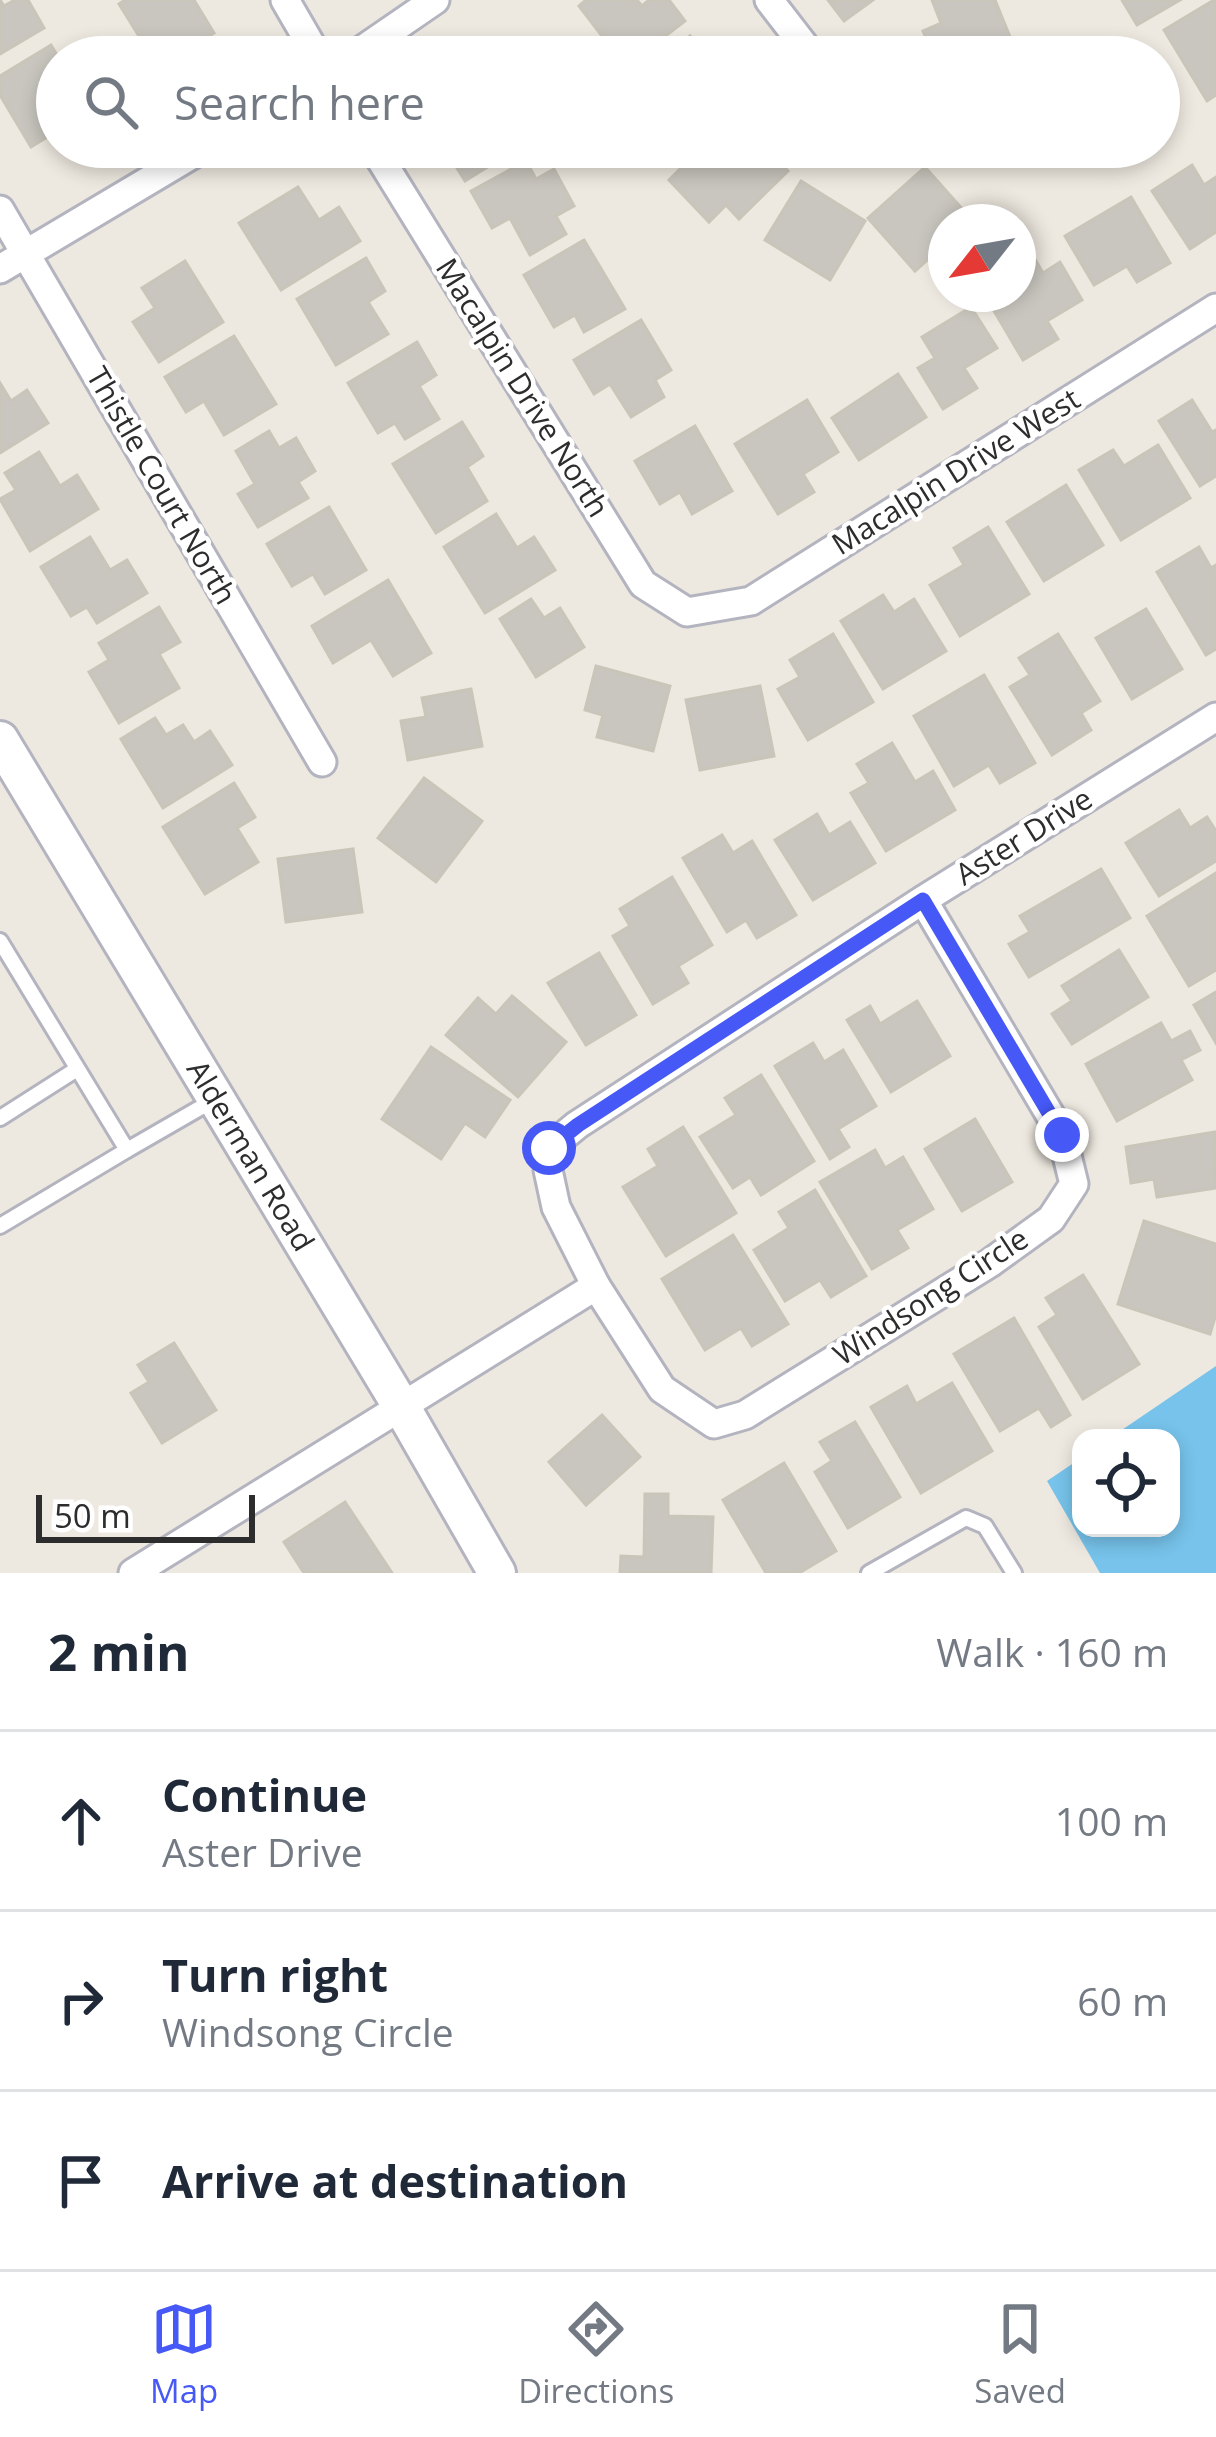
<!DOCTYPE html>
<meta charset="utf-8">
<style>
:root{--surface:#fff;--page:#f2f2f3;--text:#1f2937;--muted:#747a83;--line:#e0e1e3;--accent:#4658f5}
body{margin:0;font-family:"Open Sans",sans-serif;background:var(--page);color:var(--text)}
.controls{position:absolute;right:36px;bottom:36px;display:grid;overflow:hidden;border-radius:24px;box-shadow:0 6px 18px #0003}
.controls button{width:108px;height:108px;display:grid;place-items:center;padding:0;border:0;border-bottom:3px solid var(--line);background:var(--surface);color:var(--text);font:60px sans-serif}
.compass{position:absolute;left:928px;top:204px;width:108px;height:108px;border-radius:50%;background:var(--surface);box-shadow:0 6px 18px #0003;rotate:239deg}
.scale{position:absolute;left:36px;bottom:30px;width:219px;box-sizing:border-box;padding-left:12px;border:6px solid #2d2d2d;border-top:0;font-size:33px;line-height:42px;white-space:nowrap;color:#2d2d2d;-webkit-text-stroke:9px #fff;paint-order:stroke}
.stop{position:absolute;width:36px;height:36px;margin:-27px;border:9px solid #4658f5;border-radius:50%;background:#fff}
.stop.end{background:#4658f5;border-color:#fff;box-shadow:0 3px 12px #0008}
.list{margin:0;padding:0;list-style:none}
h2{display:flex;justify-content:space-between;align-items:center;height:156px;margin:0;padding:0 48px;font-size:51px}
h2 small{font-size:39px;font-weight:400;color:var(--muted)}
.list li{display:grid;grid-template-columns:78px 1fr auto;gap:36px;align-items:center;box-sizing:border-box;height:180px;padding:0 48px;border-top:3px solid var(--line)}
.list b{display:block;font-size:45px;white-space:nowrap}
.list p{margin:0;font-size:39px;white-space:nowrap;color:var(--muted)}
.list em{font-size:39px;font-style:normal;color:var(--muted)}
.icon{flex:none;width:66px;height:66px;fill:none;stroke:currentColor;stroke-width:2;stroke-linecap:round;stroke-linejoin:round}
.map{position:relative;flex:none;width:1216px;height:1573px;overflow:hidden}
.search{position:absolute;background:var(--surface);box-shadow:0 6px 18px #0003;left:36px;right:36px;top:36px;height:132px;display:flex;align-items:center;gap:30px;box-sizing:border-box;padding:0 42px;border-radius:66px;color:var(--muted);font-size:45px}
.sheet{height:696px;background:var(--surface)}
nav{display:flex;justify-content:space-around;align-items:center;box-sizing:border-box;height:168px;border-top:3px solid var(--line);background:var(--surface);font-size:33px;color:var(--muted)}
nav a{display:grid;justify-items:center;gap:6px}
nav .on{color:var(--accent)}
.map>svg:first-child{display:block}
.water{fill:#77c3eb}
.building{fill:#c9c6bf;stroke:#c9c5b9;stroke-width:3}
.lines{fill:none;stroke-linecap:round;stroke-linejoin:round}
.lane-casing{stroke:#b3b4bf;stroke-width:20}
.street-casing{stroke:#b3b4bf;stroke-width:33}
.secondary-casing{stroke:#b3b4bf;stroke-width:42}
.lane{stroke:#fff;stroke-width:14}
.street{stroke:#fff;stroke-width:27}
.secondary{stroke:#fff;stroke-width:36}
.route{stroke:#4658f5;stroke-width:15}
.labels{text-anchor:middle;stroke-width:9;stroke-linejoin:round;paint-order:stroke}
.street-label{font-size:30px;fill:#2d2d2d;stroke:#fff}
</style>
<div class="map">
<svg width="1216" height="1573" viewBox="0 0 1216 1573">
<rect width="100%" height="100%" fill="#eee9e0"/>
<polygon class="water" points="1216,1366 1216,1573 1100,1573 1047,1481 1081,1458 1081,1528 1171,1528 1171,1438 1110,1438"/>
<g class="building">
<polygon points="0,0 4,6 15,0 28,0 44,28 0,54"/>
<polygon points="125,0 194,0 214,33 175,57 152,57 119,4"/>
<polygon points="586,0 637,0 642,6 649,0 669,0 685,21 638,57 618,57 579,6"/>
<polygon points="828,0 873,0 844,21"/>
<polygon points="932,0 995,0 1010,37 960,57 934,57 923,31 941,23"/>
<polygon points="1122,0 1180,0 1137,25"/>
<polygon points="1214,0 1216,0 1216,95 1207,101 1164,30"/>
<polygon points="690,36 707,57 665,57"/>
<polygon points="51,45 58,57 57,131 31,147 0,95 0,76"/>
<polygon points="444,147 517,147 518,148 465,181"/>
<polygon points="702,147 733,147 745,160 757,147 765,147 788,171 739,219 726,205 709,222 669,180"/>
<polygon points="942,147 1011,147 1008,165 941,151"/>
<polygon points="526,161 536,179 554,169 574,206 556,216 566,234 530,255 510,218 492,228 471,191"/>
<polygon points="1192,165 1204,185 1216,177 1216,232 1190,249 1152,191"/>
<polygon points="925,167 972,220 946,222 946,243 915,271 868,218"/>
<polygon points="801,181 865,221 830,280 765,240"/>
<polygon points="298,187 319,220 339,207 360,241 281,290 239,223"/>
<polygon points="1131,197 1170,263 1137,282 1127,266 1094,285 1065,236"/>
<polygon points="584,240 625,309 584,332 575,315 554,327 524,275"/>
<polygon points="1032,254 1043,273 1060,262 1082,300 1047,321 1058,339 1023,360 990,304 1007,294 1018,294 1018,262"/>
<polygon points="366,258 385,291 368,302 388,334 336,365 297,299"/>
<polygon points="185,261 223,322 159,362 133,322 155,308 142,288"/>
<polygon points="971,307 997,348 964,368 977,388 943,409 918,368 935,358 922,337"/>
<polygon points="641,320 671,370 655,380 664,397 631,417 610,384 594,394 574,360"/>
<polygon points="234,336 276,404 224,435 204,401 186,412 165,377"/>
<polygon points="417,342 436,375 419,386 439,419 405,439 395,423 378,433 348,383"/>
<polygon points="898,374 926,417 859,460 832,418"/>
<polygon points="0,383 11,401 27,390 48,423 0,453"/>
<polygon points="807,400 838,452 803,474 814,492 778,514 735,444"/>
<polygon points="1192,400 1212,432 1216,430 1216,476 1200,486 1159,421"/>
<polygon points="462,422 483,456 467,467 487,501 436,533 393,464"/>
<polygon points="695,426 732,491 692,514 680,492 660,504 635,461"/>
<polygon points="269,431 279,448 296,438 315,471 298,482 308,498 258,527 238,494 255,484 236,451"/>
<polygon points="1158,445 1190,498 1121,540 1079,470 1113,450 1124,466"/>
<polygon points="39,452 60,486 77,475 98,509 30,551 0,499 16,490 5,473"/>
<polygon points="1066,485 1103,545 1044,581 1007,522"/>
<polygon points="329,507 366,570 325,594 313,574 292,586 267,544"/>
<polygon points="496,514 517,548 534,537 555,570 485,613 444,547"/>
<polygon points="988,527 1029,594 960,636 930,585 964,565 954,548"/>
<polygon points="90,537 110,570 127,560 147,593 97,623 87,607 71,616 41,567"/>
<polygon points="1199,547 1211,568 1216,565 1216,649 1206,655 1157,572"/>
<polygon points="388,580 431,653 393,676 371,640 333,663 312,626"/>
<polygon points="883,595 894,612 914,599 946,651 883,689 841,621"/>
<polygon points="531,599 544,618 560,608 584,647 536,677 500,619"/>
<polygon points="159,607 180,642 159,654 179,688 119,723 89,672 109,660 99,643"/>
<polygon points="1146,609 1182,669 1132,699 1096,638"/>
<polygon points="833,634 873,702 808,740 778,689 800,677 790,660"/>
<polygon points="1058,634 1100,701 1081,713 1091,730 1052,755 1010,687 1030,675 1019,658"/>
<polygon points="596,666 670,686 653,751 597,737 603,715 585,710"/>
<polygon points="984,675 1035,763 1000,783 989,765 954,786 914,716"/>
<polygon points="760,686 774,756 700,770 686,700"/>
<polygon points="471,689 482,746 408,760 401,721 426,717 422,698"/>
<polygon points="155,718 166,735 183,725 194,742 210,731 232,765 163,808 121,739"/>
<polygon points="892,743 915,782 933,771 955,810 886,851 851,793 869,783 857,764"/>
<polygon points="424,778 482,821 436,882 378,838"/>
<polygon points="234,783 255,817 237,828 258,862 205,894 163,827"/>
<polygon points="1179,810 1190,828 1207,817 1216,831 1216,861 1159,896 1126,843"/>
<polygon points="817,814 829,835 850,822 875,863 813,900 775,840"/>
<polygon points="722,835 733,853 752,841 796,915 757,938 746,920 727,932 683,858"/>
<polygon points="353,849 362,912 286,922 278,859"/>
<polygon points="1101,869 1130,918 1029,977 1009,944 1030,932 1020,916"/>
<polygon points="1216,873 1216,970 1189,986 1147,916"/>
<polygon points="672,877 712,945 678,966 688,983 653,1004 613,936 630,926 620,909"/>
<polygon points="1119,950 1148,997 1072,1044 1052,1014 1072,1001 1062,986"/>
<polygon points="599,953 636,1015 586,1045 548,983"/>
<polygon points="1216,992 1216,1043 1194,1005"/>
<polygon points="512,996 566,1042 518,1097 446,1035 478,998 496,1014"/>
<polygon points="917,1001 950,1056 891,1092 847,1020 870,1006 880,1024"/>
<polygon points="1161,1023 1171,1041 1190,1031 1200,1050 1181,1060 1192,1080 1117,1121 1086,1064"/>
<polygon points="813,1043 824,1062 843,1050 876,1106 838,1129 849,1147 830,1159 775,1066"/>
<polygon points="431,1047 510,1100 485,1137 465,1123 441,1159 382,1119"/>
<polygon points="761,1075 814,1161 761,1195 750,1177 733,1188 700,1137 736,1115 725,1098"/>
<polygon points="975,1119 1012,1182 962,1211 925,1149"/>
<polygon points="683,1127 736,1213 666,1256 623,1187 658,1166 648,1149"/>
<polygon points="1215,1132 1216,1188 1157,1197 1154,1179 1131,1183 1126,1147"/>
<polygon points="875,1150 885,1168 903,1157 933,1209 897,1230 908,1248 872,1269 820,1182"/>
<polygon points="815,1190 866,1276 831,1297 820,1280 785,1301 754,1250 789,1228 779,1212"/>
<polygon points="1144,1221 1216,1244 1216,1314 1210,1334 1118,1304"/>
<polygon points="733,1235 788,1324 752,1346 741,1328 705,1350 662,1279"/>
<polygon points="1083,1275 1139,1364 1083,1399 1039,1327 1057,1315 1046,1298"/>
<polygon points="1014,1318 1070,1415 1051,1427 1039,1408 1000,1431 954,1354"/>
<polygon points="174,1343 216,1410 162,1443 131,1393 149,1382 138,1365"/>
<polygon points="952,1383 992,1451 921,1493 871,1407 907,1386 916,1404"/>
<polygon points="602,1415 640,1457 586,1505 549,1462"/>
<polygon points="855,1422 900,1497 848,1528 815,1472 832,1461 820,1442"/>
<polygon points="784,1463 836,1551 799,1573 766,1573 723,1500"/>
<polygon points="645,1494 668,1494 668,1516 713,1517 711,1573 620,1573 621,1556 644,1557"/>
<polygon points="345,1502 392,1573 304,1573 284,1542"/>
</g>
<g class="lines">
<defs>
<g id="lane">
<polyline points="0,941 127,1150 212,1101"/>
<polyline points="0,1118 77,1069"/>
<polyline points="0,1226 127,1150"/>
<polyline points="869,1573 966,1518 985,1526 1014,1573"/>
</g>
<g id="street">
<polyline points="285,0 318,57"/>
<polyline points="769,0 813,57"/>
<polyline points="352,57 435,0"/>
<polyline points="373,147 643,584 687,612 751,601 1216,308"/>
<polyline points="0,210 322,762"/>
<polyline points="0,269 205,147"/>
<polyline points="923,900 1062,1135 1074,1184 1051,1219 990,1263 745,1415 714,1424 662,1389 596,1286 556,1207 548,1170 549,1148 577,1125 923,900 1216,717"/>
<polyline points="133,1573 596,1286"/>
</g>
<polyline id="secondary" points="0,740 401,1406 497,1573"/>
</defs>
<use href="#lane" class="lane-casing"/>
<use href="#street" class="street-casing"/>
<use href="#secondary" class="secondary-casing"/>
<use href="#lane" class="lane"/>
<use href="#street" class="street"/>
<use href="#secondary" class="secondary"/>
</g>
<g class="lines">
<polyline class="route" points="549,1148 578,1125 923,900 1062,1135"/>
</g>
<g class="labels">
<g class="street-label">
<text transform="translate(522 388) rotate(58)" y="10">Macalpin Drive North</text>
<text transform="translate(956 472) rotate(-32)" y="10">Macalpin Drive West</text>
<text transform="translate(161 486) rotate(60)" y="10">Thistle Court North</text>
<text transform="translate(1024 837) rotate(-32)" y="10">Aster Drive</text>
<text transform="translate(250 1156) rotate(59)" y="10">Alderman Road</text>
<text transform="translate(931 1297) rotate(-33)" y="10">Windsong Circle</text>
</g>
</g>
</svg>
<div class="controls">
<button><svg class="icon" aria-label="locate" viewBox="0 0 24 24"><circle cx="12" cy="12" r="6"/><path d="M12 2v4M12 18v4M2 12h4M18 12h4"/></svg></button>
</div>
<svg class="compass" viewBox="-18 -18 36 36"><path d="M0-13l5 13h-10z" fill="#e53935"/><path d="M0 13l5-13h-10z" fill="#747a83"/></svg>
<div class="scale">50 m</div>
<div class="stop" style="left:549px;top:1148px"></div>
<div class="stop end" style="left:1062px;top:1135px"></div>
<div class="search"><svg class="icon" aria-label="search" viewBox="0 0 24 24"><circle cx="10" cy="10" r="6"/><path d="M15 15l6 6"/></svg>Search here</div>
</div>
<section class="sheet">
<h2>2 min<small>Walk · 160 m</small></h2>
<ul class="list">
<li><svg class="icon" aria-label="ahead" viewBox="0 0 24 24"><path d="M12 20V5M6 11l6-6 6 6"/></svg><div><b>Continue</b><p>Aster Drive</p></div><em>100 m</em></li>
<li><svg class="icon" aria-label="right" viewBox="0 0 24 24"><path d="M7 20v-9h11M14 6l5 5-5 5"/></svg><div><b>Turn right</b><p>Windsong Circle</p></div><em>60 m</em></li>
<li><svg class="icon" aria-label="arrive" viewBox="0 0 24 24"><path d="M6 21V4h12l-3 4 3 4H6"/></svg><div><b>Arrive at destination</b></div></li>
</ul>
</section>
<nav>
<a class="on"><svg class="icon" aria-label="map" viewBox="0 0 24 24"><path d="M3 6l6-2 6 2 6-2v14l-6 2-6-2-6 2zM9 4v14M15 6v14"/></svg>Map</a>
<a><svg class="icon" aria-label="directions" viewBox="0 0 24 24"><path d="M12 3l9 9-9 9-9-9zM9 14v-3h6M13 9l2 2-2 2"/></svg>Directions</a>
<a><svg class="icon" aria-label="saved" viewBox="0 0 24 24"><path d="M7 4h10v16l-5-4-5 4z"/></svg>Saved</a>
</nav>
